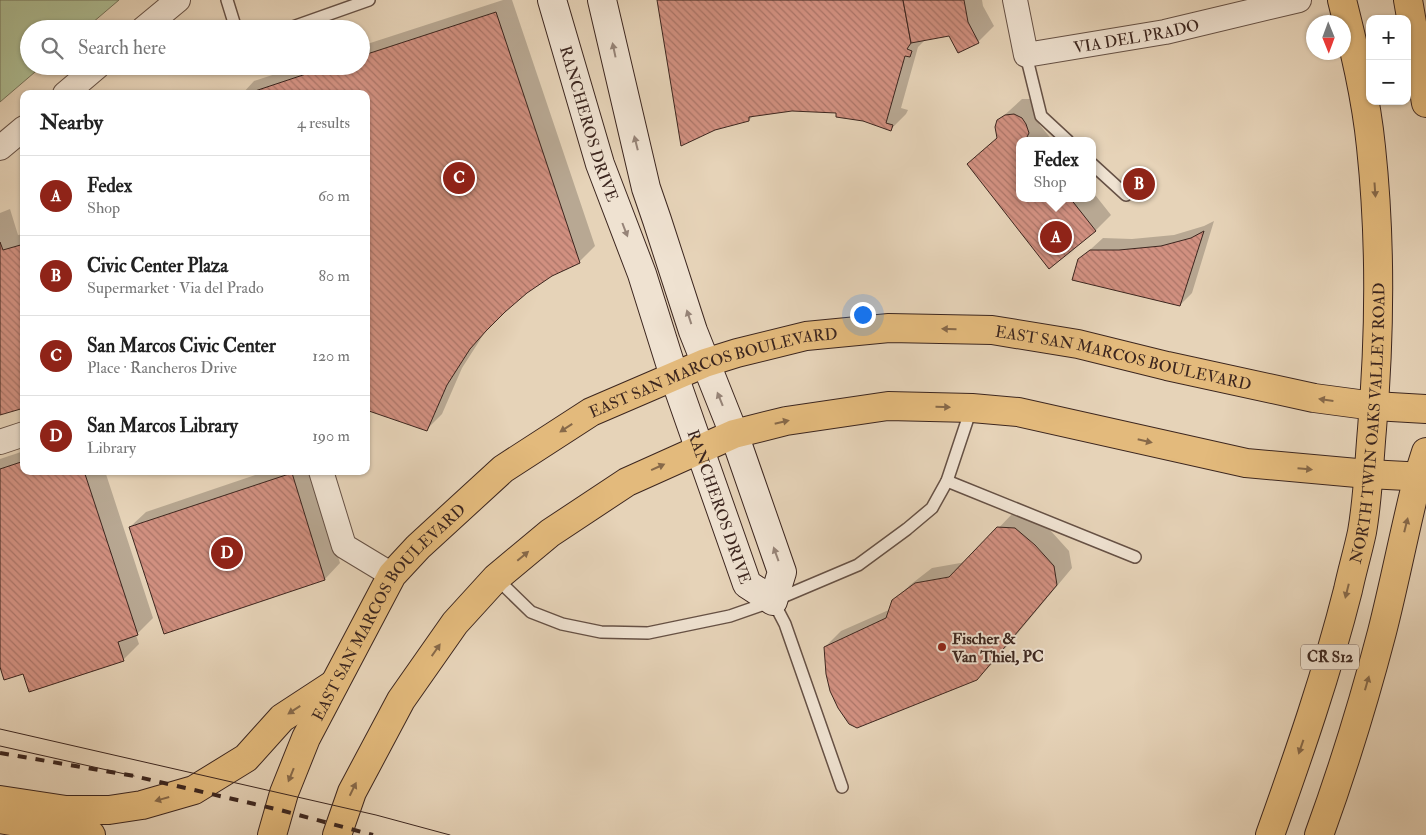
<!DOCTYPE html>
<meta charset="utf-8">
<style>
:root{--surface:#fff;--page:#f2f2f2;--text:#222;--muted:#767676;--line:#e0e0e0;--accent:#8f2418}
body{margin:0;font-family:"IM FELL Double Pica",serif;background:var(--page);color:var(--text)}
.controls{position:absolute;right:15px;top:15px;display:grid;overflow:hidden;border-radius:10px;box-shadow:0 1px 4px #0004}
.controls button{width:45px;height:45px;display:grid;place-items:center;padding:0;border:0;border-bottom:1px solid var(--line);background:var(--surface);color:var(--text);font:25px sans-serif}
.compass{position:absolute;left:1306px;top:15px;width:45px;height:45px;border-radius:50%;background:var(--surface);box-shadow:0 1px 4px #0004;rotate:179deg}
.you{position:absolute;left:862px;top:314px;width:18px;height:18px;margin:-12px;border:4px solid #fff;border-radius:50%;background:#1a73e8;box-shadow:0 0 0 8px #1a73e833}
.badge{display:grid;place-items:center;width:32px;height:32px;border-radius:50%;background:var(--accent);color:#fff;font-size:16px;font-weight:700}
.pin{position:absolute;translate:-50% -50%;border:2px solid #fff;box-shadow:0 1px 5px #0006}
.popup{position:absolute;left:1016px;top:137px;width:80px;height:65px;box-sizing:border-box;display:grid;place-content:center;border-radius:10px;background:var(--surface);filter:drop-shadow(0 1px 4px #0005);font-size:16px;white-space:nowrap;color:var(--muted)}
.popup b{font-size:19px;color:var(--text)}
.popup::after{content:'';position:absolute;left:50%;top:100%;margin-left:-10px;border:10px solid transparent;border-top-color:var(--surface)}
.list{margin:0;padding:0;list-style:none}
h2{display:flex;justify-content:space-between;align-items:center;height:65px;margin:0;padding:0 20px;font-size:21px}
h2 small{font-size:16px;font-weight:400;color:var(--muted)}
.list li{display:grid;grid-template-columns:32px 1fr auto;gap:15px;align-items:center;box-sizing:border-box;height:80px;padding:0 20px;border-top:1px solid var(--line)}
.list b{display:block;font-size:19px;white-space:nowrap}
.list p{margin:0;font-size:16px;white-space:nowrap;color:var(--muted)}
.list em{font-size:16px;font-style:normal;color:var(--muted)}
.icon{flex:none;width:28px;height:28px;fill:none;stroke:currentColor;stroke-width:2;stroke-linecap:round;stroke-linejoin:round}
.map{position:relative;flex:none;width:1426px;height:835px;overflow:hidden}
.search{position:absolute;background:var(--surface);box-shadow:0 1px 4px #0004;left:20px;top:20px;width:350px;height:55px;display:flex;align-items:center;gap:12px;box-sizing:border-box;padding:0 18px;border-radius:28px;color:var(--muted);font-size:19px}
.panel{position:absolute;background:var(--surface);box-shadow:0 1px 4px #0004;left:20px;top:90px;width:350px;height:385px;border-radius:10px}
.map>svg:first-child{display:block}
.green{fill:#aebe94;stroke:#75725a}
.shadow{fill:#0003}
.building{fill:url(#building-back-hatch);stroke:#3c261f}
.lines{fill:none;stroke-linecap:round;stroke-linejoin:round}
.lane-casing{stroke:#665145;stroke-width:14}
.street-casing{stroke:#665145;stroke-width:26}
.secondary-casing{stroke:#3c261f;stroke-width:30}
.primary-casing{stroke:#3c261f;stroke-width:30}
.lane{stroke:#efe2d1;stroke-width:11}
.street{stroke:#efe2d1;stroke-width:24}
.secondary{stroke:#efe2d1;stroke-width:28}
.primary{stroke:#e3ba7c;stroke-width:28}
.tram{stroke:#3c261f;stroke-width:1}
.rail{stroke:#3c261f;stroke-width:4;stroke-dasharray:9 9;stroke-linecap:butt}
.oneway{fill:#968478}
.oneway2{fill:#876949}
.poi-dot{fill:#8f2418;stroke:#efe2d1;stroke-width:2}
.labels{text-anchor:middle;stroke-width:4;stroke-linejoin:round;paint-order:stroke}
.shield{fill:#efe2d1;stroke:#725e54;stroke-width:1}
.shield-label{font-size:15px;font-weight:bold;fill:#3c261f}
.street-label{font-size:16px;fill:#3c261f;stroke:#efe2d1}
.poi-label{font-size:16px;font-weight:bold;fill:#3c261f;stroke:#efe2d1;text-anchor:start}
</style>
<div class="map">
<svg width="1426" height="835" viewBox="0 0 1426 835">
<defs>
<pattern id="building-back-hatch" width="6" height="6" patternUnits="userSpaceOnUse" patternTransform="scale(1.25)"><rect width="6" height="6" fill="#d19080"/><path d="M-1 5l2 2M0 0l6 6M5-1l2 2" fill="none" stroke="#ab7568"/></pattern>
</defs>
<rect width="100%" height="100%" fill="#e6d3b8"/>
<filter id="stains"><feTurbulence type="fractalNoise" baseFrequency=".004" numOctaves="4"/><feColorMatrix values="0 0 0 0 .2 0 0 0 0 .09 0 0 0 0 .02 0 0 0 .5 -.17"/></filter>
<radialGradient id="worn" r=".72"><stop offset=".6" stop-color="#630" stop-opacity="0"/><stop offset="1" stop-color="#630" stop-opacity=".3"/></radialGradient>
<polygon class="green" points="0,0 119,0 85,29 29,29 29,66 42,66 0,102"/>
<g class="shadow">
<polygon points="503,0 512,0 595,246 579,262 551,275 526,292 502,313 485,332 462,368 442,414 427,429 366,94 242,94 254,81 300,66 361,66 361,46"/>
<polygon points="658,0 982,0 983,6 994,26 978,42 950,34 925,40 918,47 901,108 908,110 906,114 891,129 850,117 837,111 792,110 754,115 749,120"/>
<polygon points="1022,99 1030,99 1037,103 1044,116 1039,124 1053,141 1020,141 1020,198 1092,198 1092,191 1111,215 1096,230 1049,267 969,164 998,137 998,121"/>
<polygon points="10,209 18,235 24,234 24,406 0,414 0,213"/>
<polygon points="1214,221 1192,293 1180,305 1079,260 1103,238 1132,239 1174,235 1204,226"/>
<polygon points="24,451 24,471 105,471 153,618 136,635 139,644 123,660 24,672 0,663 0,459"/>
<polygon points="267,471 311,471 340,563 325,579 130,527 146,512"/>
<polygon points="1014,512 1031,513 1050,530 1069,551 1072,568 993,663 977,679 825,647 841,631 891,609 894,601 910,585 932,568 966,562"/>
</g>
<g class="building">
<polygon points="657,0 903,0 911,43 907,49 912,51 910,57 905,56 886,123 893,125 891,131 863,121 836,117 836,113 792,111 749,117 749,121 715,130 681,146"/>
<polygon points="903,0 964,0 968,22 979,43 958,53 949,36 911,43"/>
<polygon points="496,12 580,263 552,276 527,293 505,312 486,331 470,349 447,385 427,431 366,410 366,94 246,94 330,66 361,66 361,56"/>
<polygon points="1014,114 1022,118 1026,124 1029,133 1025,141 1020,141 1020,198 1070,198 1096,231 1049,269 967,164 997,138 995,127 997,120 1005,115"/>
<polygon points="1204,231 1180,306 1072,280 1078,259 1090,250 1119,250 1161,246 1191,238"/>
<polygon points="0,242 3,250 24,244 24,408 0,415"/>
<polygon points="24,461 24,471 84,471 138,635 118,642 124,661 29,692 23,674 4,680 0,667 0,469"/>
<polygon points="292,473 325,580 164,634 129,527"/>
<polygon points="997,527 1015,528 1035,545 1054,566 1057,585 977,680 857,728 849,724 838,708 830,691 826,674 824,647 886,618 892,600 915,583 949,577"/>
</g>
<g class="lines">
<defs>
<g id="lane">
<polyline points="227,0 236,29"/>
<polyline points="287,29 369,0"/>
<polyline points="1026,55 1041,116 1068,141"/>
<polyline points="1092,164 1126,195"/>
<polyline points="947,481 1135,557"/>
<polyline points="496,578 531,612 562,624 601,632 648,633 730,616 773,601 858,565 907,529 932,508 947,481 971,409"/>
<polyline points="773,601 785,624 842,787"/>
</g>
<g id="street">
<path id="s1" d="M1015 0 1026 55 1165 32 1299 0"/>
<polyline points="143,29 178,0"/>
<polyline points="65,94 98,66"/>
<polyline points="0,148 24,128"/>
<polyline points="0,442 24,434"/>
<polyline points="321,471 344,546 392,575"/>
</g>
<g id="secondary">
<path id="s2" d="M552 0 600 164 642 274 674 376 747 584 773 601 782 572 734 434 693 331 657 220 646 188 602 0"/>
</g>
<g id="primary">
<polyline points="1408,0 1426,103"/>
<polyline points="0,800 66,810 109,810 142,805 194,790 246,758 282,718 334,684"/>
<polyline points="0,819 91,835"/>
<path id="s3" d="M272 835 284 793 306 738 392 575 418 547 503 469 591 412 705 363 737 353 806 336 889 328 992 330 1078 344 1167 366 1314 398 1374 406 1426 409"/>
<polyline points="337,835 352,792 401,700 455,623 496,578 550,533 627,482 734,434 786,421 888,406 972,408 1018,412 1246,463 1368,474 1426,477"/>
<path id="s4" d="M1270 835C1299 754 1327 673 1348 590 1352 571 1358 551 1362 532 1368 498 1369 463 1372 429 1380 335 1381 241 1371 147 1366 97 1354 48 1342 0"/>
<path d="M1319 835C1343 769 1364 701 1382 632 1395 581 1405 528 1418 477L1426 452"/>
</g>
</defs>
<use href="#lane" class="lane-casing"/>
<use href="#street" class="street-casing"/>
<use href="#secondary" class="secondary-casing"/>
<use href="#primary" class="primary-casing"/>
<use href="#lane" class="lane"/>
<use href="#street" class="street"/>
<use href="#secondary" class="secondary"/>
<use href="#primary" class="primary"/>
<g class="tram">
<polyline points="0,729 376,815 450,835"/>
<polyline points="0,746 134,776"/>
</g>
<polyline class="rail" points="0,753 134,776 280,810 373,835"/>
</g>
<defs><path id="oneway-solid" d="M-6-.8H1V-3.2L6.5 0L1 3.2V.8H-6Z" transform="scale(1.25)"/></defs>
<g class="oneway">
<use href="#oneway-solid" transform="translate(614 50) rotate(-102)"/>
<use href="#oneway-solid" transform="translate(636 143) rotate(-104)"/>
<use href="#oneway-solid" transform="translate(625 230) rotate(69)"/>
<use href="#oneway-solid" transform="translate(689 317) rotate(-108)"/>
<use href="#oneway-solid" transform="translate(720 399) rotate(-112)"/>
<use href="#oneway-solid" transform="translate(776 554) rotate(-110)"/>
</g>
<g class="oneway2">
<use href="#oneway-solid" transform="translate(1375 190) rotate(86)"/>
<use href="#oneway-solid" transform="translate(949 329) rotate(-179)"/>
<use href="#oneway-solid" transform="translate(1326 400) rotate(-172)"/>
<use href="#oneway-solid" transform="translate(943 407) rotate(1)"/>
<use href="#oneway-solid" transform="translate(782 422) rotate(-13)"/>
<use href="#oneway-solid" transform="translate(566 428) rotate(147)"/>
<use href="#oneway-solid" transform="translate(1145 441) rotate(13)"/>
<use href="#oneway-solid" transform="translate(658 467) rotate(-24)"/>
<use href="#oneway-solid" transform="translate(1305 469) rotate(5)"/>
<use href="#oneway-solid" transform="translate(1406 525) rotate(-76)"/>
<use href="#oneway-solid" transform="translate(523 556) rotate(-40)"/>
<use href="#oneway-solid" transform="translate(1347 591) rotate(104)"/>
<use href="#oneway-solid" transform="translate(436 650) rotate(-55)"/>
<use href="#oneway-solid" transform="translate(1367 683) rotate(-74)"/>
<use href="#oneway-solid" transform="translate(294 710) rotate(147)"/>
<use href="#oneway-solid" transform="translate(1301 747) rotate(109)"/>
<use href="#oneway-solid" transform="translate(291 775) rotate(112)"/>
<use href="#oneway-solid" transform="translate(353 789) rotate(-64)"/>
<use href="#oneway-solid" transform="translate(162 799) rotate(164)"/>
</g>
<circle class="poi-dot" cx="942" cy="647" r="5"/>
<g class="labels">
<rect class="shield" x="1301" y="644.5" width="58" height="25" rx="4"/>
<g class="shield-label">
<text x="1330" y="662">CR S12</text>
</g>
<g class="street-label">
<text dy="6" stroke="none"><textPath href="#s1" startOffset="168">VIA DEL PRADO</textPath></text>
<text dy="6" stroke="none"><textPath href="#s2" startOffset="129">RANCHEROS DRIVE</textPath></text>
<text dy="6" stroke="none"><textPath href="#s3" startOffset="1095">EAST SAN MARCOS BOULEVARD</textPath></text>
<text dy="6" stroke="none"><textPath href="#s3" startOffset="675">EAST SAN MARCOS BOULEVARD</textPath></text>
<text dy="6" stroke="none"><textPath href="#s4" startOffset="426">NORTH TWIN OAKS VALLEY ROAD</textPath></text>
<text dy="6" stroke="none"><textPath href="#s2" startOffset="534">RANCHEROS DRIVE</textPath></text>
<text dy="6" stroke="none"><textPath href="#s3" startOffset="255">EAST SAN MARCOS BOULEVARD</textPath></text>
</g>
<g class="poi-label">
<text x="952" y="644">Fischer &amp;<tspan x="952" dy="18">Van Thiel, PC</tspan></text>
</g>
</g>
<rect width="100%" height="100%" filter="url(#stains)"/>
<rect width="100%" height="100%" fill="url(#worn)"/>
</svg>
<div class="controls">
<button>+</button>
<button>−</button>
</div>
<svg class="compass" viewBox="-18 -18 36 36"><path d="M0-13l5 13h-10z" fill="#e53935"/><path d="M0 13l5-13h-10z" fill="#767676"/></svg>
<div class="you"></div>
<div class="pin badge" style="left:1056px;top:237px">A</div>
<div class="popup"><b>Fedex</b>Shop</div>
<div class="pin badge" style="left:1139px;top:184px">B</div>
<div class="pin badge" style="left:459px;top:178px">C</div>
<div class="pin badge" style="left:227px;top:553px">D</div>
<div class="search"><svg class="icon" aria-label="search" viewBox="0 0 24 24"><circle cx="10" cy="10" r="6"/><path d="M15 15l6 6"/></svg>Search here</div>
<section class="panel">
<h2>Nearby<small>4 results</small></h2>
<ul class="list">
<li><span class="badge">A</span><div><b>Fedex</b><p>Shop</p></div><em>60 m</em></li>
<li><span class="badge">B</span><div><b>Civic Center Plaza</b><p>Supermarket · Via del Prado</p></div><em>80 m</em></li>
<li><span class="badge">C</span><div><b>San Marcos Civic Center</b><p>Place · Rancheros Drive</p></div><em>120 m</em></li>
<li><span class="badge">D</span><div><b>San Marcos Library</b><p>Library</p></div><em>190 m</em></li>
</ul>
</section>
</div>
